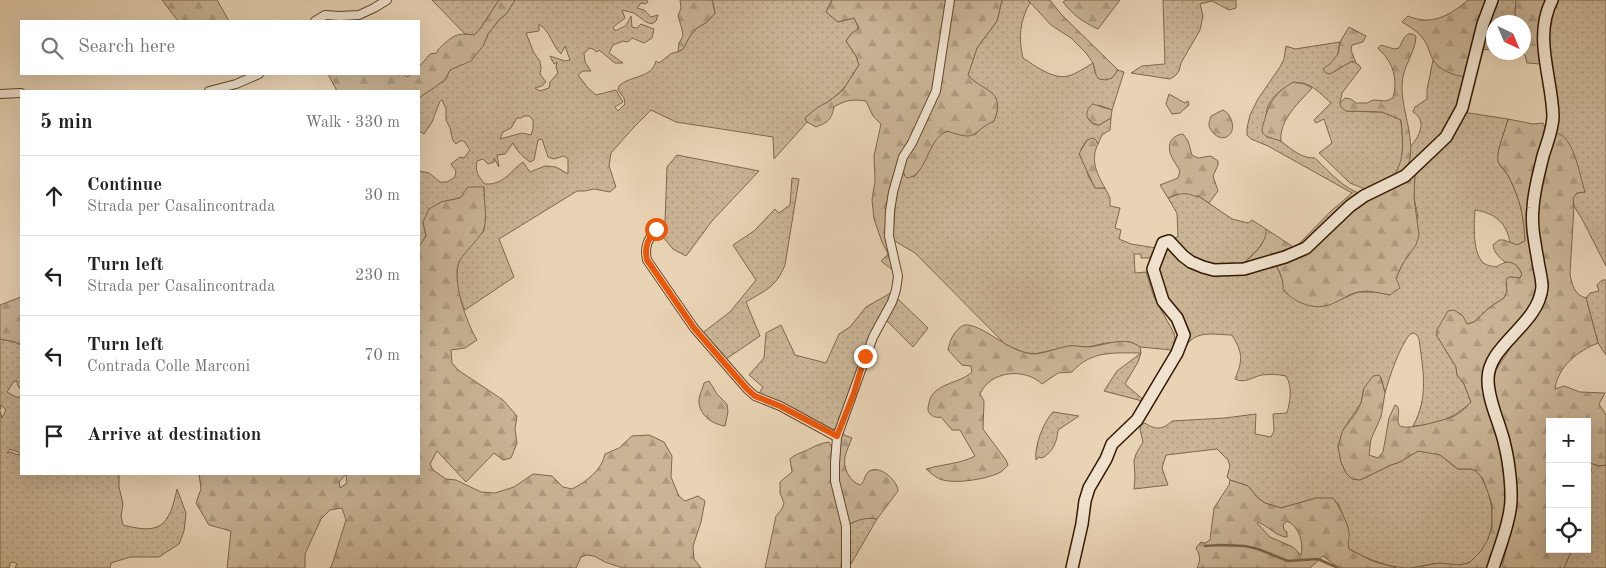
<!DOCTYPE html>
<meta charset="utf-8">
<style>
:root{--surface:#fff;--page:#f2f2f2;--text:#222;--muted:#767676;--line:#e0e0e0}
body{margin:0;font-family:"Old Standard TT",serif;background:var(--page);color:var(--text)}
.controls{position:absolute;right:15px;bottom:15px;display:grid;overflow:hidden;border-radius:0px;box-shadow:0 5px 20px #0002}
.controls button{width:45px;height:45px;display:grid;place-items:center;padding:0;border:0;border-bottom:1px solid var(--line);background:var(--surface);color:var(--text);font:25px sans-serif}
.compass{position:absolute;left:1486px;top:15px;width:45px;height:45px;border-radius:50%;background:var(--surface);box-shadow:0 5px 20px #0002;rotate:136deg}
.stop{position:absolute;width:15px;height:15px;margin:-11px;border:4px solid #ea580c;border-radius:50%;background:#fff}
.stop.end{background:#ea580c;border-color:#fff;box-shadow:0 1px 5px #0008}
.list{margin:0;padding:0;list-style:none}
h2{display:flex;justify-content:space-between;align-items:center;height:65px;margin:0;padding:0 20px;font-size:21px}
h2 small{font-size:16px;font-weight:400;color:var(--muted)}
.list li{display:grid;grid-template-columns:32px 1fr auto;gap:15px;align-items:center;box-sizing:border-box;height:80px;padding:0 20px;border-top:1px solid var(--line)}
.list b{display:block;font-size:19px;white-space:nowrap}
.list p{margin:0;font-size:16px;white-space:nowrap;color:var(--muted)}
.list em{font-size:16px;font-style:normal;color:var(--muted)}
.icon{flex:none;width:28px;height:28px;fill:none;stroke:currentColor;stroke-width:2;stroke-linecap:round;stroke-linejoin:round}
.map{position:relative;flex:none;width:1606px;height:568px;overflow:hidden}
.search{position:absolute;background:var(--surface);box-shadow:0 5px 20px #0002;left:20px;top:20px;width:400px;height:55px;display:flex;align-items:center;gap:12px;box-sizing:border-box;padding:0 18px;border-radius:0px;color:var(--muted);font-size:19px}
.panel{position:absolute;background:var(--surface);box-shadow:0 5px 20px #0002;left:20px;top:90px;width:400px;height:385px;border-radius:0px}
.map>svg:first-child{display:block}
.grass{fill:url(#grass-dots);stroke:#7e674a;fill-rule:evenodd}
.forest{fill:url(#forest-firs);stroke:#7e674a;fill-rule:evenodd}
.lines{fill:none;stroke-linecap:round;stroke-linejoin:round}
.stream{stroke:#7a6347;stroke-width:2.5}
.street-casing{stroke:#60482d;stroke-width:10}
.secondary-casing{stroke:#331a00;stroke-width:14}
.street{stroke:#f0e2ce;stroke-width:8}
.secondary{stroke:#f0e2ce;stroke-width:11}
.route{stroke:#ea580c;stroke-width:6}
</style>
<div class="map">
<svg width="1606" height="568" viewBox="0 0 1606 568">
<defs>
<pattern id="grass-dots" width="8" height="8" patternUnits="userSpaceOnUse" patternTransform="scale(1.25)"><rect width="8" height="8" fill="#c9b495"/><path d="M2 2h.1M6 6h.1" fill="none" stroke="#ad9a7f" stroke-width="1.8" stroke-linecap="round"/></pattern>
<pattern id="forest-firs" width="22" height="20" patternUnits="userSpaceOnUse" patternTransform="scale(1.25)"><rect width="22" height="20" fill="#c9b495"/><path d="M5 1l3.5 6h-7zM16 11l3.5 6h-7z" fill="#ad9a7f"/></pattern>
</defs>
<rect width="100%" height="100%" fill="#e8d3b4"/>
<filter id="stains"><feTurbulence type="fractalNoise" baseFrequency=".004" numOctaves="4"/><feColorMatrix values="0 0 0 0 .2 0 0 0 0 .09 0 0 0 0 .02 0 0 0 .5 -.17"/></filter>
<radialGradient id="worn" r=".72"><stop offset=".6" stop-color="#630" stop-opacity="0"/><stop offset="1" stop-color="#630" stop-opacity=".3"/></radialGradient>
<g class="grass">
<polygon points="432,0 499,0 480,29 474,35 465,34"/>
<path d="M515 0H647L648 2 645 4 641 3 637 8 644 10 651 17 658 15 656 21 652 24 646 22 634 13 622 10 625 18 613 27 615 31C625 26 626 27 631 16L632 27 637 28 641 24 654 29 652 38 644 43 632 38 628 42 623 41 613 45 609 53 623 63H615L599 50 597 52 593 49 590 48 584 53 585 62 591 71H583L578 75 588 88 596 95 616 90 623 102 615 107 618 111 625 104 624 98 618 90 619 86C630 75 652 79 656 61L659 63 672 53 678 52 683 49 690 36 697 28 707 22 715 13 712 0H832L826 12 838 22 854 18 859 29 851 34 846 41 856 56 859 65C853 73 848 84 841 91 830 102 817 108 805 118L807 122 774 159 773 137 676 122 651 110 634 127 611 153 609 166 616 187 610 192 594 189 585 191H577L499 239 514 277 465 310C458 297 454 276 459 262 462 252 476 239 484 231V187L460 198 441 202 423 222 426 236 419 247V171L429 173 440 182H447L455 177 456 171 451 164 460 157 464 158 470 150 464 141H460L456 144 453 141 450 128 446 120V109L442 100 440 101 432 122 424 134 419 131V98L445 80 450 70 478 51 483 46 488 34 498 21 507 13ZM539 24C551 32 551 44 561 54L565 46 570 60 565 61 550 56 554 64 557 62 556 67 558 73 550 82 549 88 540 91 535 88 542 86 546 82 540 74 541 68 540 61 534 53 526 33 539 31ZM524 116H529L533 120V129L531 135 522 133 500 139 503 132 511 128 517 118H521ZM542 139 548 157 554 159 564 156 568 159V174L556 167 545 166 530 172 523 162C509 172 504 185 485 184 478 176 475 172 477 161L483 159 488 164 494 162V158L499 167 497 155 505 154 513 143C517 151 522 156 530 162L534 160 538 140Z"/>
<path d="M1002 0H1028L1030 3C1020 20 1018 38 1023 58 1034 65 1053 80 1068 76 1076 74 1086 67 1093 63L1096 75 1112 78 1118 70 1124 72 1112 110 1099 105 1088 119 1093 124 1099 125 1111 118 1110 130 1102 135 1098 144 1095 139 1087 140 1081 149 1088 175 1095 188H1105L1110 198V206L1120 208 1115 228 1121 230 1119 239 1131 244 1156 248 1154 258H1141V254H1134L1135 273 1146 272 1154 297 1174 333 1175 339 1172 350 1140 347 1130 342H1121L1106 343 1088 347 1072 346 1034 354 1023 352 1006 345 915 253 893 240 896 193 903 170 904 175 914 177C925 167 930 135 946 132 955 130 966 134 975 135L983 126 994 121C1006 91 982 92 968 75L977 48 997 21Z"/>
<polygon points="1163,0 1236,0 1236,8 1229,10 1212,1 1200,4 1203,16 1200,30 1181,63 1179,71 1176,75 1170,79 1131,73 1142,66 1165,64"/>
<polygon points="1494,0 1516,0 1515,11 1516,22 1494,22 1493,50 1479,49"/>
<polygon points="1556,0 1606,0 1606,266 1582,219 1574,206 1573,198 1577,193 1585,192 1554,133 1552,74 1548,25"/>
<path d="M1340 42 1335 71 1352 61 1359 65 1361 68 1342 93 1340 103 1346 111 1382 112 1401 120C1402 139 1407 165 1391 179 1386 184 1377 187 1370 191L1350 183 1319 153 1332 143 1324 119 1316 123 1314 120 1331 103C1324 97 1315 87 1306 84 1292 79 1271 94 1267 109 1265 118 1266 128 1266 136 1271 138 1278 139 1282 142 1293 150 1300 158 1315 158 1331 173 1342 188 1364 195L1310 242 1295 248 1331 211 1352 193 1268 146 1251 139 1247 135V128L1250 115 1258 99 1280 67 1284 59 1286 46 1295 49Z"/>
<path d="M1433 60 1439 67 1466 77 1463 93 1446 133 1406 171 1410 157V147C1419 137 1428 121 1413 112L1415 107 1427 99V90Z"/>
<path d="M1462 112 1508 119C1506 129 1496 151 1498 161 1500 168 1506 171 1509 177 1520 200 1524 215 1525 241L1517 245 1510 243C1507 223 1495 213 1475 210 1474 224 1472 256 1485 264 1488 266 1493 266 1496 267 1509 259 1515 260 1522 274L1520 278 1510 277 1506 284 1507 291 1504 298 1490 307 1474 322 1467 324 1460 313 1437 330V336L1456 367 1457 375 1464 384 1471 402C1455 418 1435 425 1413 426 1429 397 1423 370 1419 339L1417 335 1414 333 1410 334C1399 348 1390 375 1385 393L1381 378 1364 388 1361 403 1343 430 1338 446 1341 462 1346 473 1360 480 1391 465 1400 462 1418 451C1425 452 1434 452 1440 455 1447 459 1452 467 1459 469 1466 470 1471 467 1477 472 1483 478 1485 485 1488 492 1496 516 1493 547 1470 562 1462 567 1450 564 1440 564 1430 563 1420 567 1410 568 1388 568 1368 559 1349 549L1347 539 1348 528 1338 503 1316 498 1281 508 1265 503 1258 498 1248 486 1230 480 1227 477 1230 466 1228 460 1217 449 1166 455 1162 468 1168 485 1134 489 1135 477 1134 461 1136 454 1143 442 1140 429 1141 425 1145 423C1155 430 1163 430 1172 421L1225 418 1256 414 1255 434 1271 437 1274 431 1273 414 1287 413C1290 401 1293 388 1286 376 1277 374 1270 374 1262 375 1252 377 1245 384 1235 379 1243 360 1243 353 1232 335 1214 335 1197 329 1185 347L1158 273 1167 246 1197 267 1276 265 1284 283 1325 306 1358 292H1376L1390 295 1396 278 1403 263 1418 217 1414 198 1415 171Z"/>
<polygon points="677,155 759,171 712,221 686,256 673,249 663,237 654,238 665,222 667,167"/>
<path d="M792 178 799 179 785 265C776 287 766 290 746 302L760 336 723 361 701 334 730 312 756 280 733 245 754 231 775 209 779 213 790 205Z"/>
<polygon points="1181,193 1189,193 1196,196 1197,195 1232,219 1248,223 1252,220 1266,229 1267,236 1259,248 1244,263 1218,268 1191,258 1173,238 1178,237 1177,213 1168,198"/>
<polygon points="1602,280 1606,280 1606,355 1598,343 1586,298 1590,293 1599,291 1597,285"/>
<polygon points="894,291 838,426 831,431 758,395 763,387 749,375 764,358 766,333 781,325 795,355 826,363 839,334 850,327 866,307"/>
<polygon points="897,298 928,328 913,347 884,318"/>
<path d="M0 339 15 342 21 345V390L18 386 17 381H14L7 392 16 397H21V453L10 449 7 453 12 452 14 454 21 455V474H119V487L123 504 121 516 123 525C161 535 169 526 177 489L186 513 184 531 179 544 159 557H130L111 563 110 568H15L17 564 14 562 10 563 9 568H0V411L2 418 6 410 1 405 0 410Z"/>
<polygon points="1141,353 1138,362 1125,384 1146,402 1104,391 1117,371"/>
<path d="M1053 412 1079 416 1058 430C1057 442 1053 452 1042 458L1039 457 1036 460C1034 446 1044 421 1053 412Z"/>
<polygon points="1590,463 1599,466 1606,465 1606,568 1564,568 1570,554 1570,549 1587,549 1587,485 1591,470"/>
<polygon points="867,518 877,519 851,564 847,525 858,520"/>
</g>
<g class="forest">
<polygon points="162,0 217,0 229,21 178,21"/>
<path d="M499 0H515L507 13 498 21 488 34 483 46 471 61 450 70 445 80 419 98V91H337L328 74H404L407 77 411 74H419V67L430 54 437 53C438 48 441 47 444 44 455 34 459 33 474 35L480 29Z"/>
<polygon points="680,0 712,0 715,13 707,22 697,28 690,36 683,49 678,52 679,43 683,36 682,29 678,16 681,8"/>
<path d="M832 0H948L943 18 941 46 933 91 913 136 887 212 894 271 881 261 888 254 882 242 874 219 872 200 875 181 874 156 881 124 873 116 866 101C853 99 845 100 834 107 831 121 828 122 816 127L807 122 805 118 818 107 828 102 843 90 859 65 856 56 846 41 851 34 859 28 854 18 838 22 826 12Z"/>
<path d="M953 0H1002L997 21 977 48 968 75C982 92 1007 89 994 121 969 133 979 142 947 131 926 140 928 175 907 178 901 172 904 167 906 160L939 90Z"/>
<polygon points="1028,0 1050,0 1061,14 1118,70 1112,78 1106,80 1099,79 1096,75 1093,63 1086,53 1071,38 1051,25"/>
<path d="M1066 0H1120L1098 29C1083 22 1073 15 1063 2Z"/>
<path d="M1468 0H1489L1466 77C1453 75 1439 71 1432 58 1429 52 1428 45 1424 40 1419 32 1410 27 1402 22L1408 16C1432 26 1449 16 1468 0Z"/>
<polygon points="1516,0 1551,0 1541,64 1527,63 1525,55 1520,53 1524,52 1524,22 1516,22 1515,11"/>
<polygon points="1349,27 1366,36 1363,42 1352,45 1351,50 1356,63 1352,61 1330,74 1326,73 1323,69 1330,64 1338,54 1340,42"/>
<path d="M1408 34H1413L1416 36C1416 52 1402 67 1402 85 1401 113 1419 143 1406 171L1391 179C1406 161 1403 141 1401 120L1382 112 1346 111 1341 107 1340 103 1345 98 1351 99 1356 103H1367L1373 100 1386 101 1393 98C1397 83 1395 69 1386 57 1384 53 1380 52 1378 48L1381 45 1394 49 1399 48 1404 38Z"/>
<path d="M1294 82 1305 84 1312 88C1300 102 1279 119 1281 141 1276 139 1266 138 1263 133 1261 130 1263 125 1264 122 1268 104 1277 90 1294 82Z"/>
<polygon points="1169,94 1185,103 1188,101 1189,105 1180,113 1172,114 1166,104"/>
<path d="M1093 104 1112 110 1111 118 1099 125C1087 123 1082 112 1093 104Z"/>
<path d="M1223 110C1231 113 1237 130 1228 136 1220 142 1208 131 1209 123 1209 123 1211 116 1211 116Z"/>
<path d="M1508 119 1533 124 1543 123 1545 127 1539 155 1532 183 1538 285 1531 308 1489 359 1502 447 1506 488 1507 507 1488 568H1411L1439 563 1459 565 1469 563 1481 551 1488 539 1492 527V506L1490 498 1483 479 1476 471 1471 469H1458L1440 455 1418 451 1400 462 1391 465 1360 480 1352 479 1346 473 1341 462 1338 446 1343 430 1356 413 1361 403 1364 388 1373 376 1379 375 1381 378 1385 393 1381 417 1371 439 1369 455 1378 458 1383 452 1389 418 1395 405 1397 406C1401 412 1396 419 1399 425 1403 432 1444 420 1452 417 1460 414 1465 408 1471 402L1464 384 1457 375 1456 367 1437 336V330L1448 311 1454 310 1463 316 1467 324 1474 322 1490 307 1504 298 1507 291 1506 279 1510 277 1520 278 1522 274C1518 265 1514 262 1505 262 1499 257 1494 253 1493 245L1499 240H1504L1517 245 1525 241C1524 216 1520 199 1509 177 1506 171 1500 167 1498 161 1496 151 1506 129 1508 119Z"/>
<path d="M1554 133C1558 134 1562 134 1565 138 1576 150 1580 176 1585 192L1577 193 1573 198 1574 206 1570 274C1572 284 1574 295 1586 298L1598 343C1578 351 1558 366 1555 389L1564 386 1580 392 1605 393 1599 404 1606 415V465L1599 466 1590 463 1591 470 1587 485V422H1550V549H1570V554L1564 568H1502L1516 506V479L1504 426 1492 384 1496 370 1516 339 1537 314 1538 208 1540 185Z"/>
<path d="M1183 134 1188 141 1192 155 1198 158 1211 156 1218 161V165L1213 176 1218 191 1209 203 1197 195V197C1186 192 1179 193 1168 198L1160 185 1178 178 1180 171C1178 167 1176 165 1174 161 1166 149 1168 136 1183 134Z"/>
<path d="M1093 138 1095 139 1098 144C1090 160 1097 174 1105 188H1095L1079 154 1087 140Z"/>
<path d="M1415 171 1414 198 1419 235 1416 245 1403 263 1396 278 1400 288 1390 295C1380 293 1368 290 1358 292 1347 294 1337 304 1325 306 1310 309 1293 301 1283 290 1284 280 1280 273 1276 265L1347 216 1362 203Z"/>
<path d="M468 187H484C483 201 488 215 484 229 482 235 465 252 460 260 450 277 467 324 477 340L465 348 451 350 452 363 458 370 503 400 517 416 515 429 517 443 511 458 503 460 494 453 466 482 437 451 430 464 433 470 446 479 456 480 481 492 495 493 514 487 533 474 552 476 563 487 572 489C586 482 602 470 605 454L619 448 632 436 649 435 664 442 672 456 671 477 679 496 685 501 698 496 705 501 701 522 693 546 694 559 701 568H623L605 562 594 556 587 555 581 557 576 568H330L332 565 346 520 342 508 330 510 321 519 305 554V568H227L231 531 209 525 196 503 201 489 199 474H346L339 482 340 488 347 483 346 474H419V247L426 236 423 222 429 209 441 202 460 198Z"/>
<path d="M1266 229 1295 248 1293 251 1244 263C1254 254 1267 243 1266 229Z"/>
<polygon points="21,297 21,345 15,342 0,339 0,305"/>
<path d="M964 325C983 323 1009 354 1035 354 1046 353 1057 348 1068 346 1075 345 1081 347 1088 347 1104 346 1125 335 1140 347L1141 353C1115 353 1091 350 1072 372L1058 373 1042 384C1024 367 990 371 980 394L984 401 983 429 1006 460 1008 465C1005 468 1003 471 999 473 986 479 957 484 943 480 937 479 931 473 926 469 943 464 960 464 975 456L960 430H952L941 417C937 418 933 417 930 414 927 411 928 407 929 403 932 383 960 384 972 372L971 366 962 365 948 350C950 340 954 330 964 325Z"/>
<path d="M709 381 717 394 727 404 728 412 725 426C711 424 698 414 699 399 700 393 703 388 704 383Z"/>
<path d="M843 431 844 435 852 438C850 444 846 451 845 457 843 468 849 481 860 485 865 482 864 476 868 472 879 463 898 481 898 491L877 519C865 517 858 520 847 525L837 474 839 449Z"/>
<path d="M829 442 832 448 843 528 841 568H765L776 516 782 509 784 503 780 493V482L792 472 790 459C795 454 799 454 805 451 816 446 817 444 829 442Z"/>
<path d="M1230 480 1248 486 1258 498 1265 503 1281 508 1316 498H1333C1338 504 1349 525 1349 533 1350 539 1347 540 1349 549L1372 561 1397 568H1339L1323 556 1310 568H1197C1201 560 1200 555 1196 548L1201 542 1205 543 1210 540 1214 508 1229 485ZM1287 521C1299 526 1304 543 1301 555L1293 547 1270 537 1257 523 1258 522C1268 526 1277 537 1287 537V532L1284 530 1283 525Z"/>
</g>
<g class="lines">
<polyline class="stream" points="1205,546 1219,545 1245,546 1258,549 1288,561 1318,559 1338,568"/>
<defs>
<g id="street">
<polyline points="315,21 325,15 340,16 359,15 374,8 387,0"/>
<polyline points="209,91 236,84 259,74"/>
<polyline points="0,94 21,93"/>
<path d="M656 229C648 240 644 246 647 260L694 328 747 389 755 396 780 406 837 437"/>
<polyline points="846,568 846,526 835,481 835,463 837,437 873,337 892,302 896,290 898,276 889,236 890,211 893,192 903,157 912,143 936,91 950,0"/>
</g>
<g id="secondary">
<polyline points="1072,568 1082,524 1085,501 1089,488 1106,459 1112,444 1137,420 1177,353 1184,335 1177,318 1163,301 1153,269 1163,243 1169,241 1183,256 1191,262 1203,267 1214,270 1244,269 1285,257 1306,248 1350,206 1364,196 1405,176 1446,137 1462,108 1483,24 1492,0"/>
<path d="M1493 568C1499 549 1507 530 1510 510 1513 494 1509 462 1505 446 1501 425 1488 402 1488 380 1487 345 1539 325 1542 287 1542 278 1539 269 1538 261 1535 243 1531 226 1533 208 1534 190 1539 173 1543 156 1547 143 1553 129 1553 116 1552 77 1533 37 1552 0"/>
</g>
</defs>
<use href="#street" class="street-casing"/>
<use href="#secondary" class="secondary-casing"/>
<use href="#street" class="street"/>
<use href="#secondary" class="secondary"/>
</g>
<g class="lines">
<path class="route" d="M656 229C648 240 644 246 647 260L694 328 747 389 755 396 780 406 837 436 854 393 865 356"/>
</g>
<rect width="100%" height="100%" filter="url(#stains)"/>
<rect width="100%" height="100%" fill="url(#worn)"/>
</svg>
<div class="controls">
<button>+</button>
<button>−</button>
<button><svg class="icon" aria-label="locate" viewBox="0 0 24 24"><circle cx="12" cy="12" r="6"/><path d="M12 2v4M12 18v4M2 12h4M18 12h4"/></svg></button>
</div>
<svg class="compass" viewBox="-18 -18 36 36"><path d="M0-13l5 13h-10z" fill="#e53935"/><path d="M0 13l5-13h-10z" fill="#767676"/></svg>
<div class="stop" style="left:656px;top:229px"></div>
<div class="stop end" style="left:865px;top:356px"></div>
<div class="search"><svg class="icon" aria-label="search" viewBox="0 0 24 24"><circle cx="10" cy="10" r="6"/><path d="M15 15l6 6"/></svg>Search here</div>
<section class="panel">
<h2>5 min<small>Walk · 330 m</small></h2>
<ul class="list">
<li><svg class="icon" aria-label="ahead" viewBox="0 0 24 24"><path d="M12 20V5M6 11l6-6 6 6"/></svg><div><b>Continue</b><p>Strada per Casalincontrada</p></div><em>30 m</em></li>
<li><svg class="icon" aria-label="left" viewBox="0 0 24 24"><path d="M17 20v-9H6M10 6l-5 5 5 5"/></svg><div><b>Turn left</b><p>Strada per Casalincontrada</p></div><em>230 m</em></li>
<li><svg class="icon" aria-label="left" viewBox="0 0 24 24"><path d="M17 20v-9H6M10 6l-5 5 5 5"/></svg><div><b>Turn left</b><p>Contrada Colle Marconi</p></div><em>70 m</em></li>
<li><svg class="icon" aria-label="arrive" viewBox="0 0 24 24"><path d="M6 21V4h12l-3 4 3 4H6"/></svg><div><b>Arrive at destination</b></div></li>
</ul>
</section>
</div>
